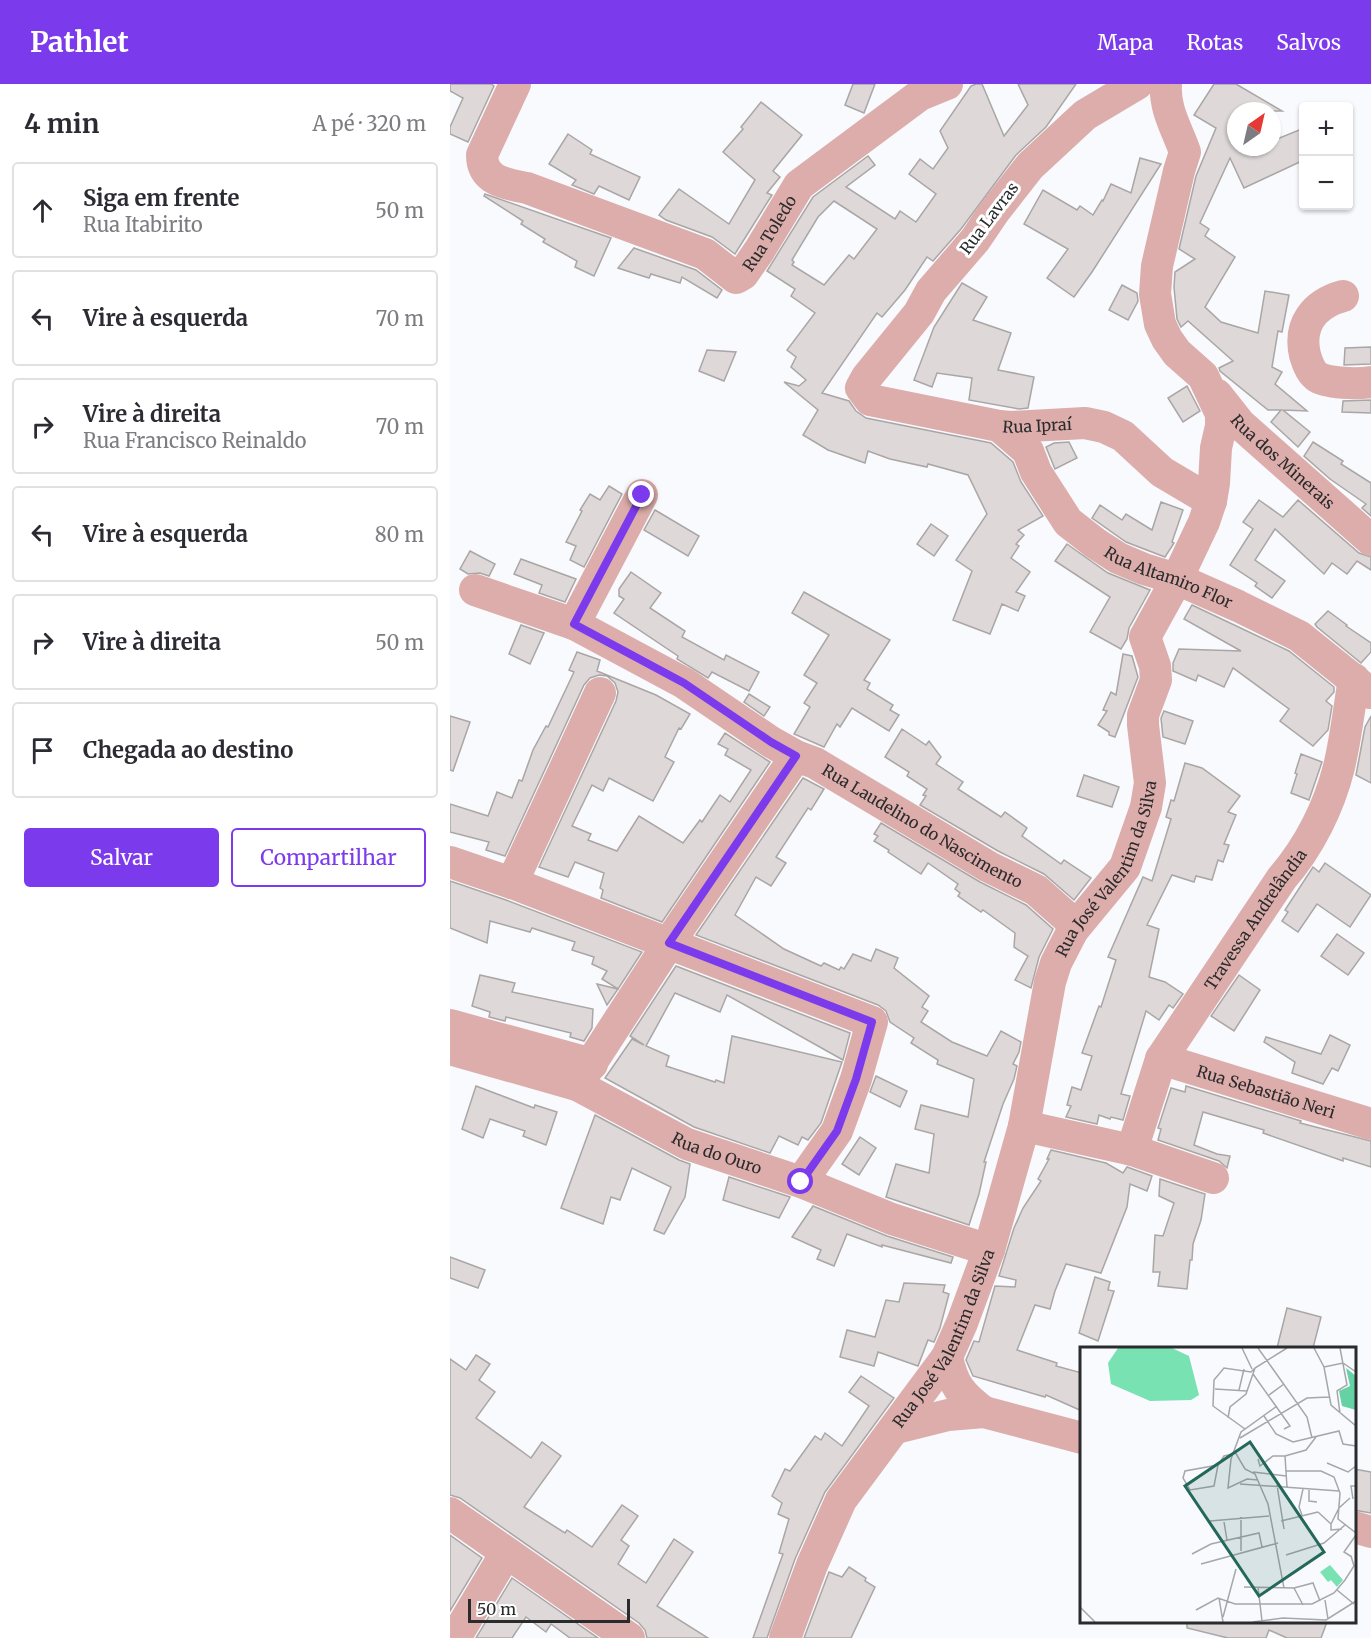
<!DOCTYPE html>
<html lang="pt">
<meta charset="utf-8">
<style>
:root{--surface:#fff;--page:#f7f7f7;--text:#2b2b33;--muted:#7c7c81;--line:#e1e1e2;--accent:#7c3aed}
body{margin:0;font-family:Merriweather,serif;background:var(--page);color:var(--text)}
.controls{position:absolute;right:18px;top:18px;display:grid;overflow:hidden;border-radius:6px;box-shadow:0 2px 4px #0004}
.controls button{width:54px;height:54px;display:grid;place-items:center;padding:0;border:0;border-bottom:2px solid var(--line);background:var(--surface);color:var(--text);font:30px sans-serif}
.compass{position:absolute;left:777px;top:18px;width:54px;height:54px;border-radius:50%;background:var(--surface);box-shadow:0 2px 4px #0004;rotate:34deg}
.scale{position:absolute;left:18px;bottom:15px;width:162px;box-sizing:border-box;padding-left:6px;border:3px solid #2a2b2c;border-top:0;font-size:16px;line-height:21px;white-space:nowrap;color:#2a2b2c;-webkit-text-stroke:4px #fff;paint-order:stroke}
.stop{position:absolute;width:18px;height:18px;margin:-14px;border:4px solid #7c3aed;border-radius:50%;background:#fff}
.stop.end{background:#7c3aed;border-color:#fff;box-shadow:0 2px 6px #0008}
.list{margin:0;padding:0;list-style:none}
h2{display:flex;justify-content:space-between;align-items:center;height:78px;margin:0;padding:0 24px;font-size:26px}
h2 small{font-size:20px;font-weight:400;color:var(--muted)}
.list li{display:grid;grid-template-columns:39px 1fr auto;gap:18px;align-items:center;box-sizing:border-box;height:96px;margin:0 12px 12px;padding:0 12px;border:2px solid var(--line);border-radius:6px}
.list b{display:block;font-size:22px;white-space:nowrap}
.list p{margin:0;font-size:20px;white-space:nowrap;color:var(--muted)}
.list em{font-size:20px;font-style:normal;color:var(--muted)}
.actions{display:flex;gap:12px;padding:18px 24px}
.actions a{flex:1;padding:14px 0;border:2px solid var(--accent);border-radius:6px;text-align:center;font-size:21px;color:var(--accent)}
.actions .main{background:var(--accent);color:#fff}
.icon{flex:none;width:33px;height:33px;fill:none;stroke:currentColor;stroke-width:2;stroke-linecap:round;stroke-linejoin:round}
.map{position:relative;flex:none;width:921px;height:1554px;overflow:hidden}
header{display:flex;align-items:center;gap:36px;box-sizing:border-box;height:84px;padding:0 30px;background:var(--accent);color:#fff}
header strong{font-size:28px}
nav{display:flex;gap:33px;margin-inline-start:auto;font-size:21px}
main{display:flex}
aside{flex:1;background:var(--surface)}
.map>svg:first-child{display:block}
.building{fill:#ded9d8;stroke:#aaa6a5;stroke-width:1.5;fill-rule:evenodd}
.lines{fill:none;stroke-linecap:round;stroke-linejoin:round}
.minor{stroke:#dcadab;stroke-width:32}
.route{stroke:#7c3aed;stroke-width:8}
.labels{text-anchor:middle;stroke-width:6;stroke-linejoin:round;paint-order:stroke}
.street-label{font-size:16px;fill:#2a2b2c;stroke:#fff}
.inset-road{fill:none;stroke:#a6a7aa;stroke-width:1.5}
.view{fill:#23685b;fill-opacity:0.15;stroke:#23685b;stroke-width:3}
.inset-edge{fill:none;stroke:#2a2b2c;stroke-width:3}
</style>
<header>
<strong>Pathlet</strong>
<nav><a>Mapa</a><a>Rotas</a><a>Salvos</a></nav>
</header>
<main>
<aside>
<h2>4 min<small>A pé · 320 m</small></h2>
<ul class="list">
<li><svg class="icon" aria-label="ahead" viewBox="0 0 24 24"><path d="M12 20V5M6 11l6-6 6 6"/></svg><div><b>Siga em frente</b><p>Rua Itabirito</p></div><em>50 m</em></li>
<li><svg class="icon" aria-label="left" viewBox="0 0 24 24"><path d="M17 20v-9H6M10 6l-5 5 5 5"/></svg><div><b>Vire à esquerda</b></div><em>70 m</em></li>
<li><svg class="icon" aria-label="right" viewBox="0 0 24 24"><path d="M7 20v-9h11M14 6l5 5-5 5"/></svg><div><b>Vire à direita</b><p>Rua Francisco Reinaldo</p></div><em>70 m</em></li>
<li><svg class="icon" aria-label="left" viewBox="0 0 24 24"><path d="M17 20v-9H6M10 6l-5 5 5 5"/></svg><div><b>Vire à esquerda</b></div><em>80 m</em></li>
<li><svg class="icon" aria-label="right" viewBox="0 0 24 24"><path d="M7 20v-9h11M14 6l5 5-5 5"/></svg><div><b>Vire à direita</b></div><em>50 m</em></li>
<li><svg class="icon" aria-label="arrive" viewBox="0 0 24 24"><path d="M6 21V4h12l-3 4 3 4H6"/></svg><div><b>Chegada ao destino</b></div></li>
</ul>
<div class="actions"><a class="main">Salvar</a><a>Compartilhar</a></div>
</aside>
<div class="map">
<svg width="921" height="1554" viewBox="0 0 921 1554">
<rect width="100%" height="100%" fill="#f8fafe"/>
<g class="building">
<polygon points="0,0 41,0 44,2 18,58 0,50 0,43 13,14 0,7"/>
<polygon points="403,0 425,0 414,29 395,21"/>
<path d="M526 0H532L554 52 578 21 568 0H626L596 43 566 71 511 145 483 177 477 173 455 206 432 233 427 229 372 309 399 317 406 327 416 334 541 359 563 378 571 398 593 432 568 446 574 451 566 460 569 462 561 474 580 488 566 508 575 512 568 527 552 520 540 550 503 536 522 487 506 476 537 430 518 391 478 380 477 383 440 375 418 367 415 379 378 366 353 351 368 326 334 298 349 302 356 296 341 283 346 273 337 266 365 229 341 212 345 205 317 187 363 113 418 72 425 81 396 103 445 135 450 127 466 138 486 110 459 90 470 75 483 85 498 64 490 47 521 2ZM384 117 427 145 404 175 399 171 374 201 342 181 344 178 342 176 368 133Z"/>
<polygon points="764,0 786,0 832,27 786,27 785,63 822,63 822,57 854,44 854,76 794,104 780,74 750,139 759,145 755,152 785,173 755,223 771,238 808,249 815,207 839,211 832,248 828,247 822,283 832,288 825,300 857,327 833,326 860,348 848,363 821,338 831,326 818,326 770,287 769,284 783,277 738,237 731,243 727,235 724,203 725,188 745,175 729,165 746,92 766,44 744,31"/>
<polygon points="311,18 352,51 323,87 330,93 317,109 322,111 285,170 262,153 216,136 209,131 229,105 279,140 305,96 273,68 293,45 291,43"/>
<polygon points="118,50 142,66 140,70 190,93 179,116 149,102 144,110 122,101 126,96 99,80"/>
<polygon points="690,74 711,80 642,188 624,213 597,194 618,165 574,140 593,106 627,126 630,122 643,131 652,116 653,117 661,100 681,109"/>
<polygon points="35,110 161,154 144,192 125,183 127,177 93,158 95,155 71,140 73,137 34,112"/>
<polygon points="184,164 246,186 272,206 267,214 232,193 230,199 201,190 199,194 168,184"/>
<polygon points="512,199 537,213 523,236 561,249 548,286 584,293 578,324 569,325 519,316 522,294 487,289 482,303 464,296 484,243"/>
<polygon points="672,201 687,209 688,217 678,236 659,226"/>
<polygon points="921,263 921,280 894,281 895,264"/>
<polygon points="257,266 286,268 274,297 249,287"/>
<polygon points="737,302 750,327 733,338 718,314"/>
<polygon points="921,316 921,329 892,328 893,317"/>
<polygon points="619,358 627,374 605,385 596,363 604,359"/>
<polygon points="863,358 893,377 891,380 921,399 921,432 912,424 916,420 880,395 854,372"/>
<polygon points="159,402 172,410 134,483 120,476 126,462 116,458 132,427 130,426 140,410 150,416"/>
<polygon points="809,416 833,433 848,416 909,469 921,473 921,486 907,477 897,490 882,479 874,490 825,445 805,476 835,497 822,514 805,502 807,499 780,481 803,445 793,438"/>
<polygon points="711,418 733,426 722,458 724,459 715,473 676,458 642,434 650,421 672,436 676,430 702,446"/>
<polygon points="205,426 249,452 238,472 194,446"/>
<polygon points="481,440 498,452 484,472 467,460"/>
<polygon points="617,460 658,489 700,506 679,544 677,555 671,565 640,548 660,513 605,477"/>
<polygon points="20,467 45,480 39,492 30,489 18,490 10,485"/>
<polygon points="71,475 126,495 115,518 89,509 92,501 64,490"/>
<polygon points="181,488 211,509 200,524 235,547 232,553 274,576 276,571 309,588 299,607 262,588 258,594 227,575 228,572 164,529 174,515 169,512 169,505"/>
<polygon points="354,508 440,556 414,596 420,599 417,605 443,621 440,626 449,631 439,647 402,624 390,643 387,640 374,663 344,650 360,623 354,619 367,599 354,591 379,551 342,529"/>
<polygon points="742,521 839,567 884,603 884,608 876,617 882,622 878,646 863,662 830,637 839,625 783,584 774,603 748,591 746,597 723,587 723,579 729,565 791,567 734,535"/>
<polygon points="878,527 897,541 896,542 921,559 921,568 911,579 867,543 865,540"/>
<polygon points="71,541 94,549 80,580 59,570"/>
<polygon points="127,568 150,576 147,587 206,611 240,630 231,645 229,644 215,673 224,678 203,717 159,694 153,707 142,701 122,742 141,750 138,756 167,767 189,732 233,759 250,736 252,738 270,711 280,718 301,686 275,671 278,665 268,660 275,649 320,678 212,838 151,814 153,806 150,804 154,789 125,778 118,793 89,783 166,617 168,608 165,599 157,592 149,591 140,594 134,601 55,772 36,766 39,758 0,748 0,720 38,732 47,708 62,714 69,696 72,697 83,666 96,642 98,643 124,588 119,586"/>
<polygon points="673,570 682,572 688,593 665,653 659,651 659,648 648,641 657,627 653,626 661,608 666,611"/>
<polygon points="299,610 320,623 314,632 294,618"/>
<polygon points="714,627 743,637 735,660 713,653 711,634"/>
<polygon points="0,632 20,638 3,687 0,686"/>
<polygon points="921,632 921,699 906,691 915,643"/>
<polygon points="452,645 476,661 479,657 491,673 486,680 513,698 508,705 551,733 555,728 577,744 572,752 611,780 614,776 641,794 624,816 594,790 548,767 470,721 476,712 473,711 477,705 457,692 459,688 435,673"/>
<polygon points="851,670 872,678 859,716 841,709 847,690 845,689"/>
<polygon points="735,679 752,684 790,712 778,728 786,731 774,760 779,761 773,778 768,776 762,796 746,792 744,798 722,791 697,841 709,845 699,893 715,898 733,910 723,924 719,921 709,936 696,927 671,1010 680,1012 673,1036 661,1033 660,1035 649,1031 647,1040 616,1033 621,1022 617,1021 622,1003 631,1006 642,972 632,969 649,922 651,923 666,876 658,873 693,793 702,797 721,735 716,733 721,716 724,717"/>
<polygon points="634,691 669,703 662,723 627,712"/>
<polygon points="353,694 374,705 361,726 358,724 326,773 336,779 321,802 306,793 285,831 334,865 371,882 374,879 389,886 391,883 394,885 403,870 421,877 426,865 448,874 444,884 479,912 472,923 478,927 471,938 502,958 537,972 551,947 571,958 569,968 563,980 567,982 564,995 553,1020 534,1078 536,1078 529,1110 519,1141 436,1113 446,1080 479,1089 484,1050 465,1045 471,1021 518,1033 524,995 487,980 488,976 461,959 464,954 440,938 436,927 428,921 246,851"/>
<polygon points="431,739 530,798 576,821 603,845 589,873 581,904 565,896 578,872 564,863 565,849 533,826 531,828 508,812 510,809 505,805 508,800 478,779 471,790 438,768 439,766 424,757 428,752 424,750"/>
<polygon points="875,779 921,811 900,843 867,820 848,848 832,837 838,828 835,826 863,783 869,788"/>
<polygon points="0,797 56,816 192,868 168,905 152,895 157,887 142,880 144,873 122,866 125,858 82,844 80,848 40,837 37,859 0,844"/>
<polygon points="887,850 914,869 898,891 871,872"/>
<polygon points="226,882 400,949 393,976 277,911 270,928 225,909 196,962 219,972 216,982 265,998 266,996 274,999 282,952 392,978 371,1039 358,1056 352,1053 348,1061 329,1052 320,1069 244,1043 155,994 182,955 194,961 180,952"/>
<polygon points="30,891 65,899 62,908 143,925 142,944 134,957 120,953 121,949 56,933 55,937 39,933 40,928 22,922"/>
<polygon points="789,891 810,906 784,947 761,932"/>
<polygon points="147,900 168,905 157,921"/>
<polygon points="880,951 900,961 888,987 882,984 873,1000 842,989 845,978 814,958 816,953 871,970"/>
<polygon points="426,992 457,1007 450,1023 420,1008"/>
<polygon points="26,1002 84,1024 85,1021 107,1028 96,1061 73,1052 75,1047 40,1035 33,1054 12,1045"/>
<polygon points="736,1002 851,1037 850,1039 921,1057 921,1083 893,1074 893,1077 813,1049 814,1046 753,1028 744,1061 767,1070 780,1072 777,1084 769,1077 708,1056 711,1045 708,1044 721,1004 735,1008"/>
<polygon points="145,1031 229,1076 240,1080 235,1113 214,1150 204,1146 221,1103 182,1084 170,1116 161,1113 153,1140 111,1124"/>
<polygon points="410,1053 426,1064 409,1091 392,1080"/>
<polygon points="601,1066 656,1079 673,1089 677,1083 702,1092 697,1107 680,1100 677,1123 651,1189 616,1180 605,1207 600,1225 585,1221 567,1266 607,1279 606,1282 632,1289 632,1327 596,1311 595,1313 523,1292 516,1276 524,1257 529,1258 545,1202 565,1203 566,1196 549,1192 564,1144 573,1124 591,1097 588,1095 599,1075 597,1075"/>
<polygon points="279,1093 340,1113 329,1134 273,1116"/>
<polygon points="710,1095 755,1110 751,1136 743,1160 742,1176 740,1176 737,1205 708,1202 710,1188 703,1188 705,1151 713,1152 724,1119 709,1112"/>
<polygon points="363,1122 437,1152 503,1173 501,1179 432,1161 432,1163 397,1150 384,1182 367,1175 371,1166 342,1153"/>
<polygon points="0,1173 35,1186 28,1204 0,1194"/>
<polygon points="645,1193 660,1198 658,1206 664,1207 648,1257 629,1249"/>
<polygon points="454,1199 495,1201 493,1208 499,1210 490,1244 484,1258 478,1256 468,1282 428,1268 424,1282 390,1273 397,1246 425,1253 436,1216 449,1218"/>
<polygon points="837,1224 871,1233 863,1264 827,1264"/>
<polygon points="26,1271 40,1280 29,1296 45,1308 26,1334 81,1374 92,1358 111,1372 74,1423 115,1449 117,1446 142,1463 172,1421 188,1432 171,1456 179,1462 168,1480 196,1499 224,1455 243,1468 207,1522 258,1554 197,1554 195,1546 189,1539 10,1414 0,1411 0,1275 16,1286"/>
<polygon points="411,1292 444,1314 375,1408 345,1475 317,1554 303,1554 333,1470 329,1469 339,1435 328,1430 332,1419 322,1412 335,1385 340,1387 365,1352 371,1356 375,1349 392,1362 419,1322 399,1308"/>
<polygon points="904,1385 921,1388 921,1429 904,1426"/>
<polygon points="0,1451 32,1474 0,1527"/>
<polygon points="399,1483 416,1494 415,1497 425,1503 401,1554 354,1554 379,1488 392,1493"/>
<polygon points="62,1494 148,1554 120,1554 101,1540 96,1548 76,1533 62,1554 26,1554"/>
<polygon points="737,1538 877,1538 871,1554 837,1554 819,1546 816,1554 778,1554 737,1544"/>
</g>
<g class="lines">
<g class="minor">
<path id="s1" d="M65 0 32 71C32 97 56 100 77 104L255 170 286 194 293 190 309 167 349 101 470 11 497 0"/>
<path id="s2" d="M687 0 635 31 580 82 544 128 525 156 481 207 469 229 417 293 411 304 420 316 549 342 561 343 635 339 654 343 673 352 712 388 761 417"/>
<path d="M893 212C864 220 848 241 855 271 857 278 860 287 866 292 877 300 908 300 921 298"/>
<path id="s3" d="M767 311 790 340 921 456"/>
<path id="s4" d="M549 342 578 367 586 388 618 438 645 459 668 474 694 485 727 495 788 522 849 552 920 609"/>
<path id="s5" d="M25 506 124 540 234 599 321 658 346 672 365 679 539 783 586 806 621 837 623 846"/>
<polyline points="124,540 192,411"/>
<polyline points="0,778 62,799 422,938 406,995 387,1047 351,1098"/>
<polyline points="62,799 150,609"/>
<polyline points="0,941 142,980"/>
<path id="s6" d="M0 965 127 1001 237 1060 351 1098 442 1135 539 1166"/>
<path id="s7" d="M711 975 921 1040"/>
<polyline points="127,1001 219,859 346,672"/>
<polyline points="574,1042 682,1066 763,1094"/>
<path id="s8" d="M682 1066 711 975 832 794C859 763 879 723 889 683 896 654 899 624 904 595"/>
<polyline points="534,1328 632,1354"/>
<path d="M446 1344 498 1331 534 1328C511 1311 503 1301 497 1273"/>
<polyline points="0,1429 179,1554"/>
<polyline points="904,1443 921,1448"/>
<polyline points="5,1554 56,1469"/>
<path id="s9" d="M335 1554 362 1481 391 1416 497 1273 512 1239 539 1166 574 1042 600 898 606 879 623 846 675 783 696 723 700 699 693 641V631L706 596 705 582 695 553 727 495 754 438 761 417 764 399 766 364 771 342V330L753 292 727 269 717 255 710 240 705 210 707 182 729 87 735 68C727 45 714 25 716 0"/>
</g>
</g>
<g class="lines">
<polyline class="route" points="192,411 124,540 234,599 321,658 346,672 219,859 422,938 406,995 387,1047 351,1098"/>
</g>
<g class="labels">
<g class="street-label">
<text transform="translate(539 134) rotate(-53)" y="6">Rua Lavras</text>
<text dy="6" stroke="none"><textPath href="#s1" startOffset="426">Rua Toledo</textPath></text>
<text dy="6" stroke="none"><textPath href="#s2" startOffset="600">Rua Ipraí</textPath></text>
<text dy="6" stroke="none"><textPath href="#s3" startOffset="94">Rua dos Minerais</textPath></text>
<text dy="6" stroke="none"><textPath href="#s4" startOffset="236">Rua Altamiro Flor</textPath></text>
<text dy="6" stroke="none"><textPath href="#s5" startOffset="508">Rua Laudelino do Nascimento</textPath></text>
<text dy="6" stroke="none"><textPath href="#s9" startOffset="846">Rua José Valentim da Silva</textPath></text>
<text dy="6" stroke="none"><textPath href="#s8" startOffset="264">Travessa Andrelândia</textPath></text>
<text dy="6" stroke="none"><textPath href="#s7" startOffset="110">Rua Sebastião Neri</textPath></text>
<text dy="6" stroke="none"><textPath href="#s6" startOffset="288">Rua do Ouro</textPath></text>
<text dy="6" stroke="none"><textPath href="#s9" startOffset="342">Rua José Valentim da Silva</textPath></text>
</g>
</g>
<g transform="translate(630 1263)">
<rect width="276" height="276" fill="#f8fafe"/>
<path d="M38 1H92L109 9 119 48 111 53 70 54 31 37 28 16ZM250 218 263 233 257 240 251 233 248 235 240 225Z" fill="#79e2b3"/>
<path d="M266 21 276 29V63L262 59 259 44 270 39Z" fill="#64d2a3"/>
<path class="inset-road" d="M162 1 172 22M178 1 227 70 232 91M234 1 244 20 251 58 276 79M260 1 267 38 257 44 260 66M244 20 263 16 276 25M173 27 210 79 204 82M135 42 167 44M159 43 164 22M189 48 204 37M184 69 196 87 213 95 259 84 263 97 276 99M148 71 150 60 166 47 175 21 207 1M165 82 133 59 134 33 144 21 171 25 175 21M160 91 227 51 249 50M155 105 165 122 175 127 188 157 204 241M205 109 226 103 236 90M178 112 180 119 193 109H205L207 140M247 116 268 125 276 119M138 118 105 124 103 131 110 143 134 139 138 118 144 109 153 107M206 124H241L254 130 260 146 258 172 276 186M173 125 206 129M178 133 167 132 148 141 151 112 161 85 197 59M160 137 259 144M197 138 204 182M229 142V154L237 155M273 152 271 139H276M238 165 251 177V183L262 182M222 168 219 160 223 142M161 170V204M130 174 189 169M201 174 238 165M144 175 147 193M251 177 259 161 270 151M112 207 131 197 179 186 182 200M206 208 244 196 265 178M272 210 264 205 276 188M121 217 198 196M164 240 214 241 233 236 240 254M178 240 182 274M214 241 223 258M257 243 274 257M139 251 143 275M245 253 248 272M0 260 15 275M116 263 138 251 155 257H232L254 246 265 233 274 219 271 209M143 270 156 222M173 275 203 271 246 273 276 254"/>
<path class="view" d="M170 95 244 205 179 249 105 139Z"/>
<rect width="276" height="276" class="inset-edge"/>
</g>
</svg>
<div class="controls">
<button>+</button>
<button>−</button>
</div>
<svg class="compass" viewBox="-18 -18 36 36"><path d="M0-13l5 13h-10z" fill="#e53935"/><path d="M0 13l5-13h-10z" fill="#7c7c81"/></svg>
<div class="scale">50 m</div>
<div class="stop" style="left:351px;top:1098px"></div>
<div class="stop end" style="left:192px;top:411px"></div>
</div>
</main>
